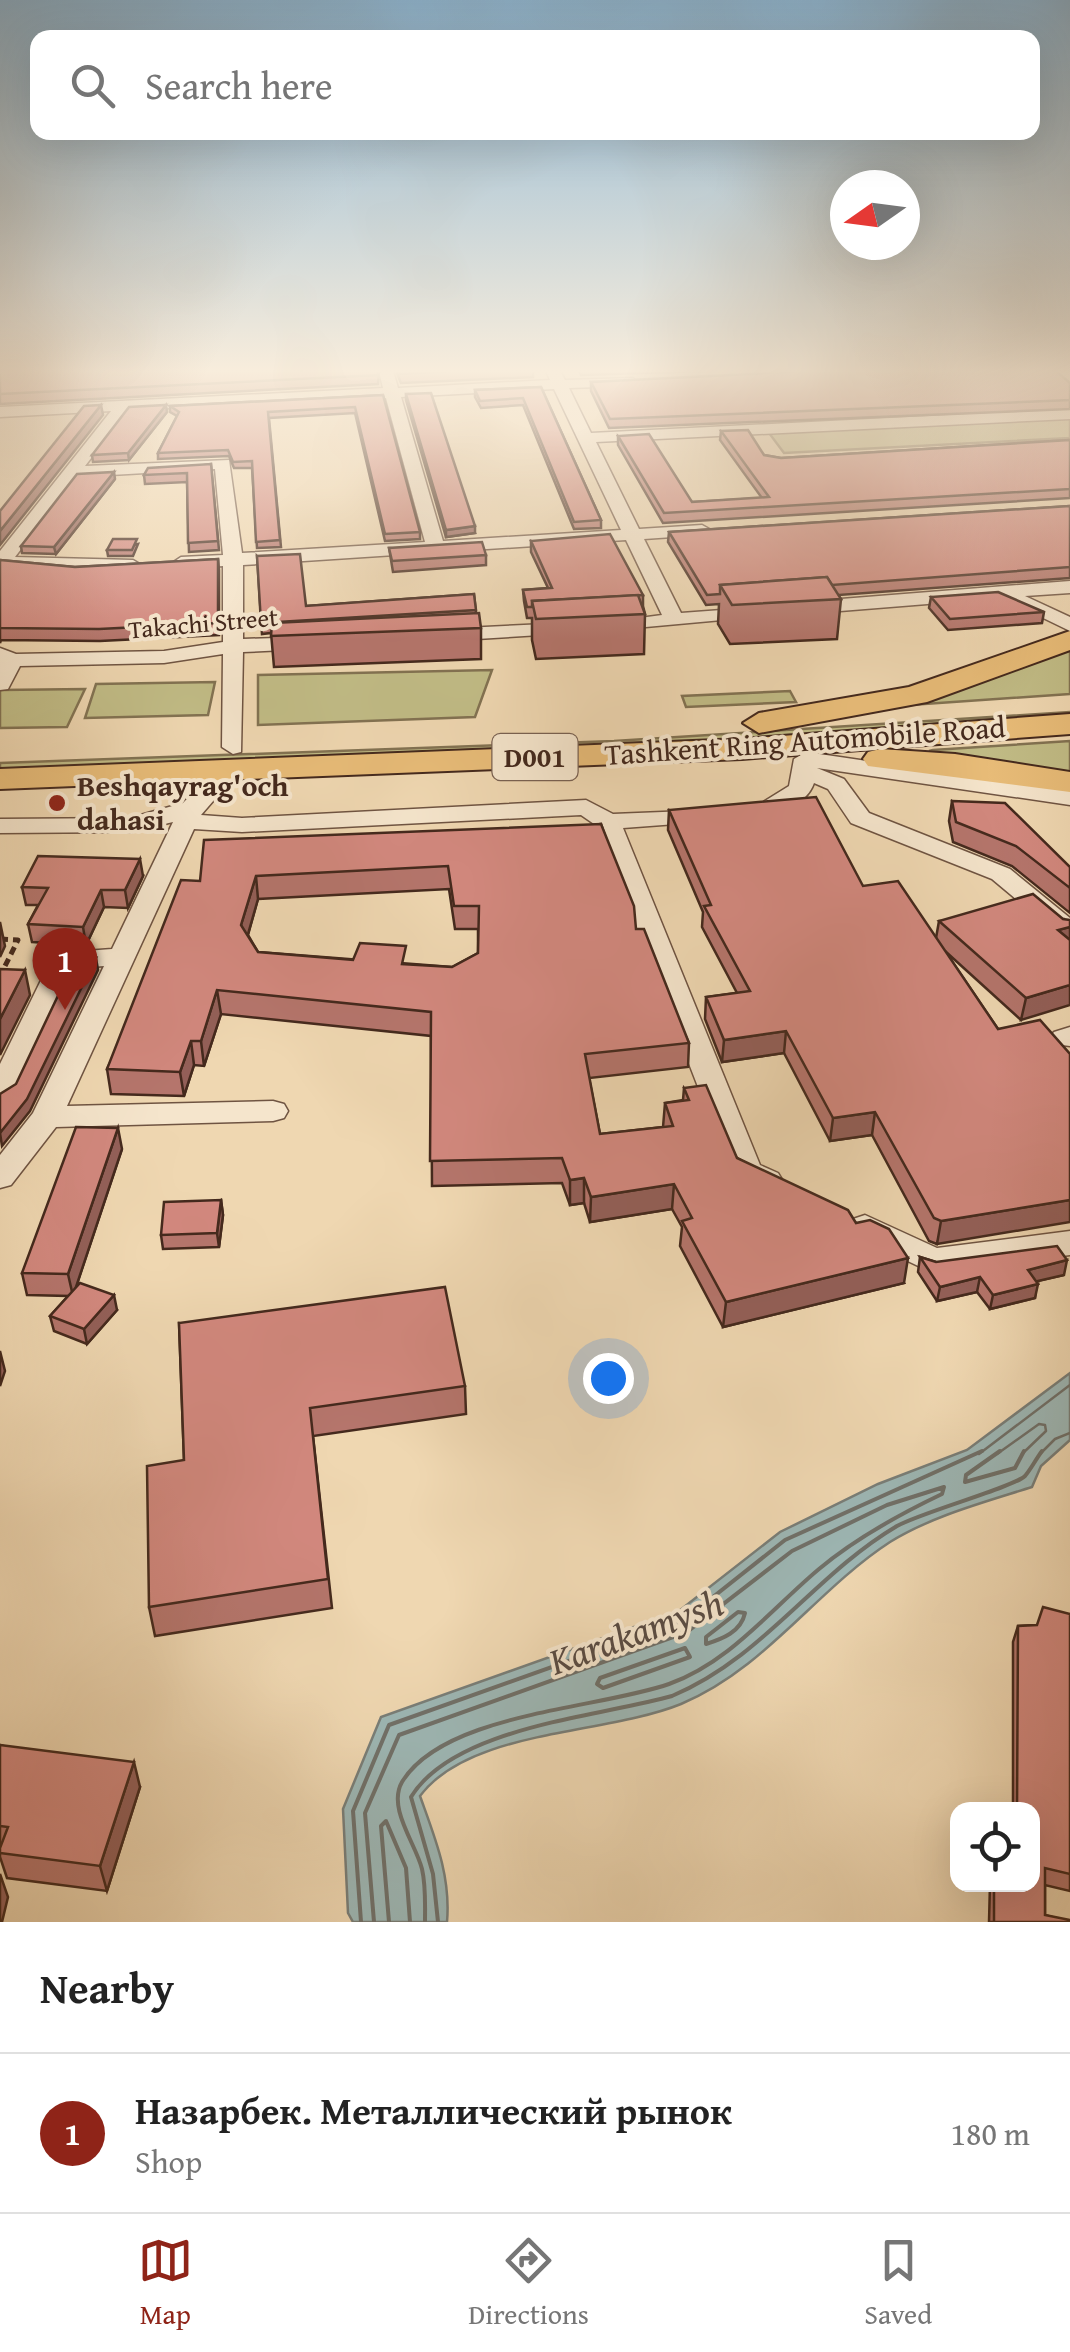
<!DOCTYPE html>
<meta charset="utf-8">
<style>
:root{--surface:#fff;--page:#f2f2f2;--text:#222;--muted:#767676;--line:#e0e0e0;--accent:#8f2418}
body{margin:0;font-family:"Gentium Book Plus",serif;background:var(--page);color:var(--text)}
.controls{position:absolute;right:30px;bottom:30px;display:grid;overflow:hidden;border-radius:20px;box-shadow:0 10px 40px #0002}
.controls button{width:90px;height:90px;display:grid;place-items:center;padding:0;border:0;border-bottom:2px solid var(--line);background:var(--surface);color:var(--text);font:50px sans-serif}
.compass{position:absolute;left:830px;top:170px;width:90px;height:90px;border-radius:50%;background:var(--surface);box-shadow:0 10px 40px #0002;rotate:256deg}
.you{position:absolute;left:608px;top:1378px;width:35px;height:35px;margin:-25px;border:8px solid #fff;border-radius:50%;background:#1a73e8;box-shadow:0 0 0 15px #1a73e833}
.badge{display:grid;place-items:center;width:65px;height:65px;border-radius:50%;background:var(--accent);color:#fff;font-size:32px;font-weight:700}
.pin{position:absolute;translate:-50% -82px;filter:drop-shadow(0 2px 5px #0008)}
.pin::after{content:'';position:absolute;top:52px;width:35px;height:30px;background:inherit;clip-path:polygon(0 0,100% 0,50% 100%)}
.list{margin:0;padding:0;list-style:none}
h2{display:flex;justify-content:space-between;align-items:center;height:130px;margin:0;padding:0 40px;font-size:42px}
h2 small{font-size:32px;font-weight:400;color:var(--muted)}
.list li{display:grid;grid-template-columns:65px 1fr auto;gap:30px;align-items:center;box-sizing:border-box;height:160px;padding:0 40px;border-top:2px solid var(--line)}
.list b{display:block;font-size:38px;white-space:nowrap}
.list p{margin:0;font-size:32px;white-space:nowrap;color:var(--muted)}
.list em{font-size:32px;font-style:normal;color:var(--muted)}
.icon{flex:none;width:55px;height:55px;fill:none;stroke:currentColor;stroke-width:2;stroke-linecap:round;stroke-linejoin:round}
.map{position:relative;flex:none;width:1070px;height:1922px;overflow:hidden}
.search{position:absolute;background:var(--surface);box-shadow:0 10px 40px #0002;left:30px;right:30px;top:30px;height:110px;display:flex;align-items:center;gap:25px;box-sizing:border-box;padding:0 35px;border-radius:20px;color:var(--muted);font-size:38px}
.sheet{height:290px;background:var(--surface)}
nav{display:flex;justify-content:space-around;align-items:center;box-sizing:border-box;height:140px;border-top:2px solid var(--line);background:var(--surface);font-size:28px;color:var(--muted)}
nav a{display:grid;justify-items:center;gap:5px}
nav .on{color:var(--accent)}
.map>svg:first-child{display:block}
.green{fill:#c1bc86;stroke:#827252;stroke-width:2.5}
.water{fill:#9db7b5;stroke:#797e78;stroke-width:2.5}
.lines{fill:none;stroke-linecap:round;stroke-linejoin:round}
.shore-far1{stroke:#707069;stroke-width:2.5}
.shore{stroke:#707069;stroke-width:4}
.minor-casing{stroke:#6f5442;stroke-width:3}
.highway-casing{stroke:#44291d;stroke-width:4}
.path{stroke:#44291d;stroke-width:5;stroke-dasharray:8 5;stroke-linecap:butt}
.minor{fill:#f5e5cc;fill-rule:evenodd}
.highway{fill:#e8bc78;fill-rule:evenodd}
.wall{fill:#b5756c;stroke:#44291d;stroke-width:2.5;fill-rule:evenodd}
.shaded-wall{fill:#935f58;stroke:#44291d;stroke-width:2.5}
.building{fill:#d2887e;stroke:#44291d;stroke-width:2.5;fill-rule:evenodd}
.poi-dot{fill:#8f2418;stroke:#f5e5cc;stroke-width:4}
.labels{text-anchor:middle;stroke-width:8;stroke-linejoin:round;paint-order:stroke}
.far-street-label{font-size:25px;fill:#44291d;stroke:#f5e5cc}
.shield{fill:#f5e5cc;stroke:#796152;stroke-width:2.5}
.shield-label{font-size:28px;font-weight:bold;fill:#44291d}
.street-label{font-size:30px;fill:#44291d;stroke:#f5e5cc}
.poi-label{font-size:30px;font-weight:bold;fill:#44291d;stroke:#f5e5cc;text-anchor:start}
.near-water-label{font-size:38px;font-style:italic;fill:#5a4c43;stroke:#f5e5cc}
</style>
<div class="map">
<svg width="1070" height="1922" viewBox="0 0 1070 1922">
<rect width="100%" height="100%" fill="#efd7b1"/>
<filter id="stains"><feTurbulence type="fractalNoise" baseFrequency=".002" numOctaves="4"/><feColorMatrix values="0 0 0 0 .2 0 0 0 0 .09 0 0 0 0 .02 0 0 0 .5 -.17"/></filter>
<radialGradient id="worn" r=".72"><stop offset=".6" stop-color="#630" stop-opacity="0"/><stop offset="1" stop-color="#630" stop-opacity=".3"/></radialGradient>
<g class="green">
<polygon points="1070,418 1070,438 784,453 769,433"/>
<polygon points="1070,649 1070,694 910,705"/>
<polygon points="492,670 475,717 258,725 258,675"/>
<polygon points="215,682 208,715 85,718 96,684"/>
<polygon points="85,689 67,727 0,728 0,690"/>
<polygon points="790,691 796,702 686,707 682,696"/>
<polygon points="1070,712 1070,718 801,738 0,770 0,763 614,741"/>
<polygon points="1070,741 1070,774 929,751 933,750"/>
</g>
<path class="water" d="M1070 1373V1440L1041 1466 1032 1487C985 1502 932 1516 890 1542 815 1591 765 1669 681 1704 605 1735 470 1729 420 1796 435 1838 451 1876 447 1922H353L348 1913 343 1809 381 1717 679 1611 780 1532 878 1484 967 1450Z"/>
<g class="lines">
<g class="shore-far1">
<polyline points="979,1454 1070,1385"/>
<polyline points="997,1454 1039,1424 1045,1425 1046,1431 1022,1454"/>
<polyline points="1040,1454 1055,1439 1070,1433"/>
</g>
<g class="shore">
<polyline points="1000,1451 966,1475 965,1482 1015,1468 1024,1451"/>
<path d="M738 1612 745 1613C741 1632 722 1639 706 1644V1637Z"/>
<polygon points="685,1648 690,1657 603,1688 597,1684 600,1678"/>
<polyline points="361,1922 353,1811 389,1725 684,1620 785,1540 982,1451"/>
<path d="M374 1922 365 1813 399 1735 687 1632 792 1551 887 1505 944 1487 942 1494C898 1515 856 1538 819 1569 770 1610 730 1662 669 1684 598 1709 444 1713 402 1782 387 1808 416 1844 422 1869 426 1886 425 1904 425 1922"/>
<polyline points="389,1922 381,1826 386,1821 406,1868 410,1922"/>
<path d="M438 1922 433 1874 411 1797C454 1727 597 1717 672 1696 763 1658 814 1575 897 1526 922 1512 1014 1487 1025 1476 1031 1469 1036 1459 1042 1451"/>
</g>
<defs>
<g id="minor">
<path d="M379 371H393L398 388 550 380 546 371H560L565 380 633 378 636 381 628 386 569 388 591 433 1070 409V419L596 442 639 529 702 525 711 530 702 535 644 539 681 613 762 607 765 611 755 617 602 631V623L662 615 626 540 243 565V639L306 637 316 643 306 649 243 652 241 752 233 754 222 747 223 654 164 663 20 666 8 689 0 690V648L16 654 164 651 223 642V566L181 569 172 563 181 557 223 555 215 469 76 477 15 557 133 560 143 566 140 570 0 568V551L111 411 0 417V407L383 388ZM554 389 621 530 443 541 401 397ZM386 398 425 542 242 553 229 460 85 466 128 410Z"/>
<polygon points="1070,581 1070,593 1025,596 1070,617 1070,631 1002,598 803,614 793,608 803,602"/>
<polygon points="566,623 573,625 573,633 444,641 434,635 444,629"/>
<path d="M806 752 1070 791V805L817 768 844 779 869 813 1010 869 1070 918V939L1061 937 992 879 851 823 828 789 814 783C806 807 766 823 742 817L739 812 742 807 760 804 789 786 794 759Z"/>
<path d="M228 763 240 770 201 815 242 818 586 800 613 814 712 810 715 815 712 820 703 822 623 828 760 1165 778 1173 783 1181 778 1189C762 1194 740 1187 731 1172L597 826 581 815 242 832 194 829 67 1106 273 1101 284 1104 288 1111 284 1118 273 1121 56 1127 11 1185 0 1188V1155L33 1113 104 966 79 968 71 974 15 1095 0 1105V1064L49 964 72 952 112 949 173 822 131 832 0 833V819L130 818 183 803 220 765Z"/>
<polygon points="1070,1027 1070,1046 1054,1044 1049,1038 1054,1032"/>
<polygon points="865,1215 937,1248 1070,1231 1070,1255 933,1273 853,1235 848,1227 853,1219"/>
</g>
<g id="highway">
<polygon points="1070,631 1070,650 927,702 759,733 743,723 759,713 909,687"/>
<polygon points="1070,714 1070,734 742,759 0,789 0,769 742,739"/>
<polygon points="880,749 955,754 1070,772 1070,792 868,766 863,759 868,752"/>
</g>
</defs>
<use href="#minor" class="minor-casing"/>
<use href="#highway" class="highway-casing"/>
<polyline class="path" points="0,939 18,940 0,976"/>
<use href="#minor" class="minor"/>
<use href="#highway" class="highway"/>
</g>
<g class="wall">
<polygon points="0,371 379,371 378,384 0,404"/>
<polygon points="396,371 533,371 533,377 401,383"/>
<polygon points="579,371 705,371 581,375"/>
<polygon points="591,382 1070,383 1070,409 609,428 591,391"/>
<polygon points="541,387 601,520 601,528 574,529 523,405 481,408 475,397 475,390"/>
<polygon points="406,394 475,533 446,537 406,400"/>
<polygon points="383,395 420,532 420,539 385,541 355,413 269,418 281,547 257,548 252,468 234,468 229,456 158,459 158,453 177,416 170,412 170,406"/>
<polygon points="167,412 129,460 93,462 92,455"/>
<polygon points="721,431 764,455 781,458 1070,440 1070,498 663,523 618,445 618,436 692,502 762,498 720,440"/>
<polygon points="211,464 219,550 189,552 187,482 145,484 144,475"/>
<polygon points="115,479 56,554 22,553 21,546"/>
<polygon points="1070,506 1070,578 838,595 841,599 837,639 730,644 718,624 719,604 706,605 668,542 669,532"/>
<polygon points="531,541 643,595 643,606 645,614 644,654 536,659 532,640 532,618 527,618 524,601 523,590 548,588 531,552"/>
<polygon points="138,544 133,556 108,556 107,550"/>
<polygon points="389,548 486,555 486,565 393,572"/>
<polygon points="257,556 306,606 474,594 476,613 481,628 481,659 274,667 271,633 262,634"/>
<polygon points="218,559 219,635 100,641 1,640 0,643 0,560 75,567"/>
<polygon points="931,597 1044,612 1042,623 948,630 929,608"/>
<polygon points="952,801 1070,867 1070,913 1012,866 953,842 949,821"/>
<polygon points="669,810 863,886 936,938 939,921 1063,919 1021,1020 945,951 998,1029 937,1244 929,1241 872,1135 830,1141 784,1053 722,1062 705,1019 706,997 737,993 702,927 703,912 668,830"/>
<path d="M601 824 636 929 689 1043 688 1067 589 1078 600 1134 663 1127 665 1103 683 1100 684 1088 737 1158 856 1223 904 1283 723 1327 680 1246 682 1227 672 1209 590 1222 584 1203 570 1205 562 1183 432 1186 431 1036 221 1014 204 1066 194 1065 184 1096 111 1094 107 1069 200 881ZM449 889 455 929H478V953L452 967 258 952 248 935 258 899Z"/>
<polygon points="143,876 128,908 104,907 86,945 32,942 28,924 38,905 26,905 22,887"/>
<polygon points="122,1149 76,1287 117,1310 87,1344 54,1331 50,1316 68,1296 27,1295 22,1273"/>
<polygon points="221,1200 223,1215 219,1247 163,1249 161,1235"/>
<polygon points="920,1257 936,1262 1064,1275 1037,1281 1035,1298 990,1309 977,1292 937,1301 918,1272"/>
<polygon points="179,1323 465,1386 466,1414 313,1436 332,1608 155,1636 149,1607 184,1460"/>
<polygon points="1070,1614 1070,1891 1045,1885 1045,1915 1070,1922 989,1922 990,1884 1032,1884 1032,1810 1013,1810 1013,1642 1018,1626 1037,1625"/>
<polygon points="0,1745 140,1787 107,1891 7,1878 0,1857"/>
</g>
<g class="shaded-wall">
<polygon points="101,405 103,415 0,545 0,531"/>
<polygon points="166,405 167,412 129,460 128,453"/>
<polygon points="114,472 115,479 56,554 54,547"/>
<polygon points="475,526 475,533 446,537 446,530"/>
<polygon points="218,559 219,570 219,635 218,623"/>
<polygon points="140,859 143,876 128,908 125,890"/>
<polygon points="256,876 258,899 244,948 241,925"/>
<polygon points="101,890 104,907 86,945 83,927"/>
<polygon points="0,922 5,946 0,957"/>
<polygon points="1070,927 1070,947 1058,930"/>
<polygon points="96,958 98,970 30,1111 2,1146 0,1133"/>
<polygon points="25,970 30,995 0,1055 0,1019"/>
<polygon points="1070,985 1070,1005 1021,1020 1026,998"/>
<polygon points="217,990 221,1014 204,1066 201,1041"/>
<polygon points="786,1031 784,1053 722,1062 724,1040"/>
<polygon points="191,1041 194,1065 184,1096 180,1072"/>
<polygon points="875,1112 872,1135 830,1141 833,1118"/>
<polygon points="118,1128 122,1149 73,1296 68,1274"/>
<polygon points="584,1178 584,1203 570,1205 570,1180"/>
<polygon points="674,1184 672,1209 590,1222 591,1197"/>
<polygon points="221,1200 223,1215 219,1247 217,1233"/>
<polygon points="1070,1200 1070,1222 937,1244 941,1221"/>
<polygon points="908,1258 904,1283 723,1327 726,1302"/>
<polygon points="1067,1260 1064,1275 1025,1284 1028,1270"/>
<polygon points="980,1277 977,1292 937,1301 940,1287"/>
<polygon points="1038,1284 1035,1298 990,1309 993,1295"/>
<polygon points="114,1295 117,1310 87,1344 84,1329"/>
<polygon points="0,1351 5,1371 0,1386"/>
<polygon points="134,1762 140,1787 107,1891 100,1866"/>
<polygon points="0,1874 8,1897 2,1922 0,1922"/>
</g>
<g class="building">
<polygon points="0,371 378,371 378,375 0,394"/>
<polygon points="399,371 459,371 400,374"/>
<polygon points="806,371 1056,371 1070,383 1070,400 610,419 591,382"/>
<polygon points="541,387 601,520 574,522 523,398 480,401 475,390"/>
<polygon points="431,393 475,526 446,530 406,394"/>
<polygon points="383,395 420,532 385,534 355,407 268,412 280,540 256,542 252,461 233,462 228,450 158,453 179,412 170,406"/>
<polygon points="101,405 0,531 0,511 84,406"/>
<polygon points="166,405 128,453 92,455 129,407"/>
<polygon points="748,430 764,455 781,458 1070,440 1070,489 664,513 618,436 649,434 692,502 769,497 721,431"/>
<polygon points="211,464 218,541 188,543 187,473 144,475 148,468"/>
<polygon points="114,472 54,547 21,546 77,474"/>
<polygon points="1070,506 1070,567 832,585 827,577 720,585 720,594 707,595 669,532"/>
<polygon points="610,534 643,595 532,601 532,607 527,607 523,590 552,588 531,541"/>
<polygon points="113,539 137,539 132,550 107,550"/>
<polygon points="482,542 486,555 392,561 389,548"/>
<polygon points="300,554 306,606 474,594 476,610 261,623 257,556"/>
<polygon points="218,559 218,623 99,629 0,628 0,560 75,567"/>
<polygon points="827,577 841,599 732,605 720,585"/>
<polygon points="998,592 1044,612 950,619 931,597"/>
<polygon points="638,595 645,614 536,619 532,601"/>
<polygon points="479,613 481,628 271,636 272,623"/>
<polygon points="816,797 863,886 898,881 998,1029 1040,1020 1070,1054 1070,1200 941,1221 934,1218 875,1112 833,1118 786,1031 724,1040 706,997 750,991 704,906 711,905 669,810"/>
<polygon points="952,801 1005,803 1070,867 1070,888 1016,846 956,822"/>
<path d="M601 824 634 906 636 929H644L689 1043 585 1054 600 1134 673 1126 665 1103 689 1100 684 1088 706 1085 737 1158 848 1210 856 1223 870 1220 889 1229 908 1258 726 1302 682 1221 692 1218 674 1184 591 1197 584 1178 570 1180 562 1158 430 1161 431 1012 217 990 201 1041H191L180 1072 107 1069 181 880 200 881 204 840ZM448 866 454 906H479L478 953 452 967 402 964 406 946 360 943 353 960 258 952 241 925 256 876Z"/>
<polygon points="38,856 140,859 125,890 101,890 83,927 28,924 48,888 22,887"/>
<polygon points="1033,894 1063,919 1070,920 1070,927 1058,930 1070,940 1070,985 1026,998 939,921"/>
<polygon points="96,958 27,1099 0,1133 0,1094 16,1084 74,962"/>
<polygon points="0,969 25,970 0,1019"/>
<polygon points="76,1127 118,1128 68,1274 22,1273"/>
<polygon points="221,1200 217,1233 161,1235 164,1202"/>
<polygon points="1057,1246 1067,1260 1028,1270 1038,1284 993,1295 980,1277 940,1287 920,1257 936,1262"/>
<polygon points="80,1283 114,1295 84,1329 50,1316"/>
<polygon points="445,1287 465,1386 310,1408 328,1579 149,1607 147,1466 184,1460 179,1323"/>
<polygon points="1043,1607 1070,1614 1070,1874 1045,1868 1045,1915 1070,1920 1070,1922 994,1922 994,1884 1032,1884 1032,1810 1017,1810 1018,1626 1037,1625"/>
<polygon points="0,1745 134,1762 100,1866 0,1853 0,1848 8,1827 0,1826"/>
</g>
<linearGradient id="sky" x2="0" y2="1"><stop stop-color="#8ab5d4"/><stop offset="0.58" stop-color="#f8eddc"/><stop offset="1" stop-color="#f8eddc" stop-opacity="0"/></linearGradient>
<rect width="1070" height="640" fill="url(#sky)"/>
<circle class="poi-dot" cx="57" cy="803" r="10"/>
<g class="labels">
<g class="far-street-label">
<text transform="translate(203 623) rotate(-5)" y="9">Takachi Street</text>
</g>
<rect class="shield" x="492.5" y="734" width="85" height="46" rx="8"/>
<g class="shield-label">
<text x="535" y="767">D001</text>
</g>
<g class="street-label">
<text transform="translate(805 741) rotate(-4)" y="10">Tashkent Ring Automobile Road</text>
</g>
<g class="poi-label">
<text x="77" y="796">Beshqayrag'och<tspan x="77" dy="34">dahasi</tspan></text>
</g>
<g class="near-water-label">
<text transform="translate(636 1632) rotate(-20)" y="13">Karakamysh</text>
</g>
</g>
<rect width="100%" height="100%" filter="url(#stains)"/>
<rect width="100%" height="100%" fill="url(#worn)"/>
</svg>
<div class="controls">
<button><svg class="icon" aria-label="locate" viewBox="0 0 24 24"><circle cx="12" cy="12" r="6"/><path d="M12 2v4M12 18v4M2 12h4M18 12h4"/></svg></button>
</div>
<svg class="compass" viewBox="-18 -18 36 36"><path d="M0-13l5 13h-10z" fill="#e53935"/><path d="M0 13l5-13h-10z" fill="#767676"/></svg>
<div class="you"></div>
<div class="pin badge" style="left:65px;top:1010px">1</div>
<div class="search"><svg class="icon" aria-label="search" viewBox="0 0 24 24"><circle cx="10" cy="10" r="6"/><path d="M15 15l6 6"/></svg>Search here</div>
</div>
<section class="sheet">
<h2>Nearby<small></small></h2>
<ul class="list">
<li><span class="badge">1</span><div><b>Назарбек. Металлический рынок</b><p>Shop</p></div><em>180 m</em></li>
</ul>
</section>
<nav>
<a class="on"><svg class="icon" aria-label="map" viewBox="0 0 24 24"><path d="M3 6l6-2 6 2 6-2v14l-6 2-6-2-6 2zM9 4v14M15 6v14"/></svg>Map</a>
<a><svg class="icon" aria-label="directions" viewBox="0 0 24 24"><path d="M12 3l9 9-9 9-9-9zM9 14v-3h6M13 9l2 2-2 2"/></svg>Directions</a>
<a><svg class="icon" aria-label="saved" viewBox="0 0 24 24"><path d="M7 4h10v16l-5-4-5 4z"/></svg>Saved</a>
</nav>
